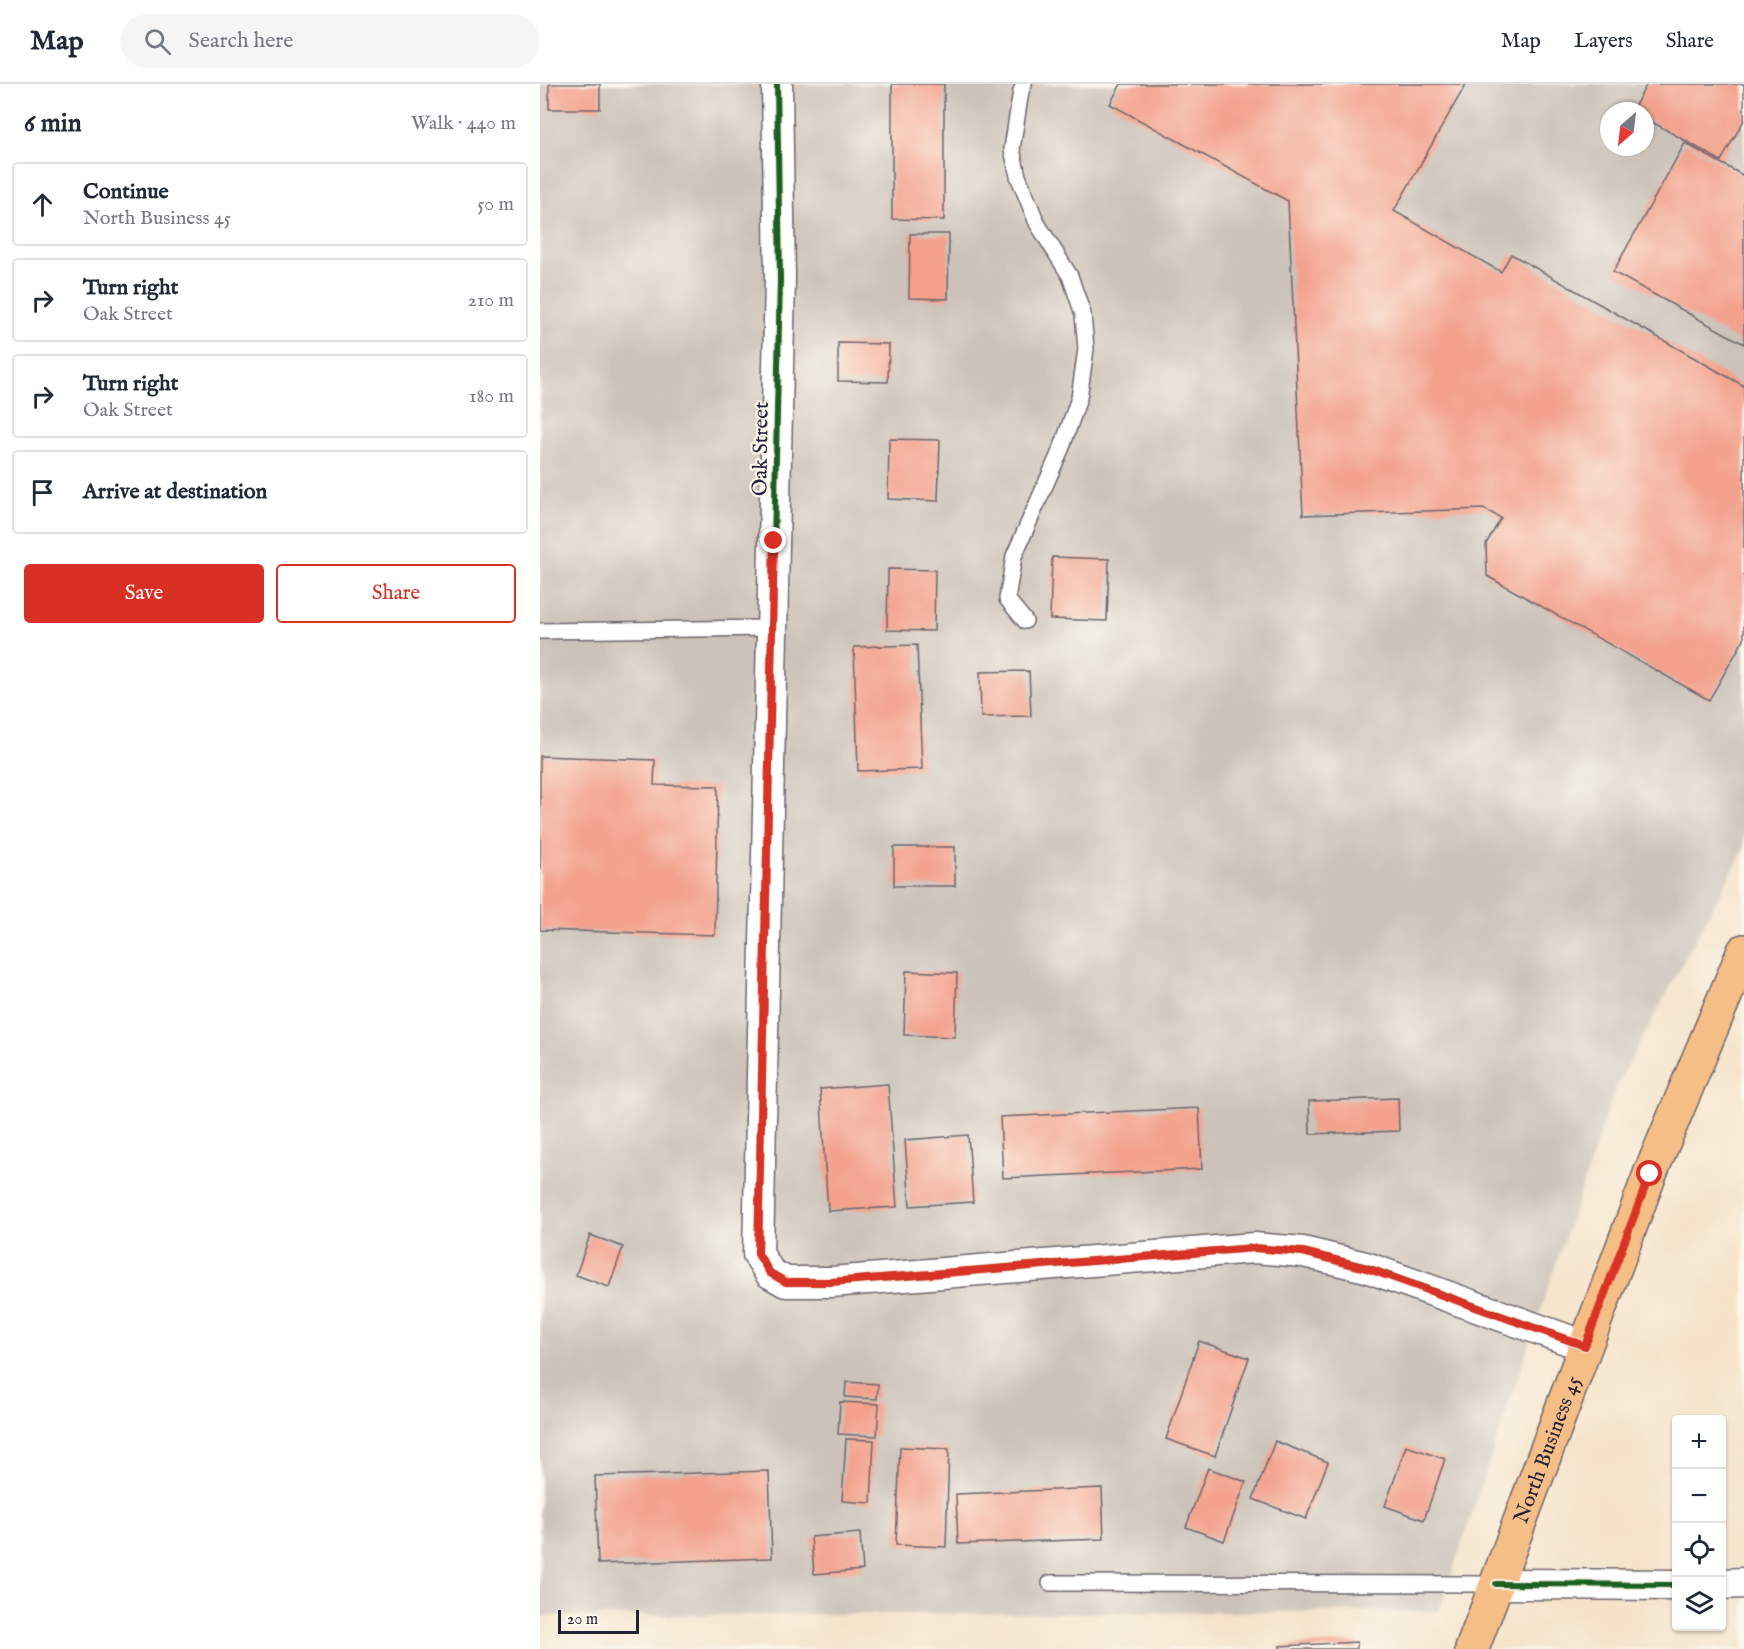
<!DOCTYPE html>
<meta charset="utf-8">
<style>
:root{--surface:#fff;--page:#f6f6f7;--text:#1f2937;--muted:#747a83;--line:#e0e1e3;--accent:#d93025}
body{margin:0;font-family:"IM FELL English",serif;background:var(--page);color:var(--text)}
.controls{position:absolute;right:18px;bottom:18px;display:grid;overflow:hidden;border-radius:6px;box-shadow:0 2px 4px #0004}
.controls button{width:54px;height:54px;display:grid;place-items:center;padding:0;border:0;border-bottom:2px solid var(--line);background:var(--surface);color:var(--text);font:30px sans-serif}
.compass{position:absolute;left:1060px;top:18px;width:54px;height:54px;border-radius:50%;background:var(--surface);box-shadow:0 2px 4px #0004;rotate:208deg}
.scale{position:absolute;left:18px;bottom:15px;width:81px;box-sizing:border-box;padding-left:6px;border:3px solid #22223b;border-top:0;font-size:16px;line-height:21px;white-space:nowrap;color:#22223b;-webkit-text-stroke:4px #fbf7ec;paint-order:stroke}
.stop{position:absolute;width:18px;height:18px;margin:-14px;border:4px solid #d93025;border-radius:50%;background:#fff}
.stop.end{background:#d93025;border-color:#fff;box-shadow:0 2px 6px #0008}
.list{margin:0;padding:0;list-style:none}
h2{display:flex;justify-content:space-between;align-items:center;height:78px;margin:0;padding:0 24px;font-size:26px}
h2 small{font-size:20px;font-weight:400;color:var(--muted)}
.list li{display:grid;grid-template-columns:39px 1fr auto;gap:18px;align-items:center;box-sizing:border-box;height:84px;margin:0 12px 12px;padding:0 12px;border:2px solid var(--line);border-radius:6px}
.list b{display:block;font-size:22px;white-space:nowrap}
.list p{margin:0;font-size:20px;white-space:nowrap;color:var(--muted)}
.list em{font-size:20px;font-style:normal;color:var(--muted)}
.actions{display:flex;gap:12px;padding:18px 24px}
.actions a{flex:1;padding:14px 0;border:2px solid var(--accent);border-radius:6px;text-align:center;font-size:21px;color:var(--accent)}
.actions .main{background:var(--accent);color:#fff}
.icon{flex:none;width:33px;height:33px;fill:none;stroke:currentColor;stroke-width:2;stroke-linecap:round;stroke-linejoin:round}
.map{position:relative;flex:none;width:1204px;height:1565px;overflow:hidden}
header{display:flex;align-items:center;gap:36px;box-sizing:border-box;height:84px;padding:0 30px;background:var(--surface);border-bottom:2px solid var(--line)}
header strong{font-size:28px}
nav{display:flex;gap:33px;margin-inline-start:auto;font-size:21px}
.search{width:420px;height:54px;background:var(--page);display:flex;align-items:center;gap:15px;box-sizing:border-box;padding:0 21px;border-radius:33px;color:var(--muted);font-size:22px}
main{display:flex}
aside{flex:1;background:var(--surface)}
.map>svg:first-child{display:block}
.industrial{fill:#ccc2b9;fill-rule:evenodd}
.building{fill:#f3a18c}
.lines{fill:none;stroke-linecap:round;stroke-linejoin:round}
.service-casing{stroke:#6c656d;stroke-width:18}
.minor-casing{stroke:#6c656d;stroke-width:33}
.primary-casing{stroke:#6c656d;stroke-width:36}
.service{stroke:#fff;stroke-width:15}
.minor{stroke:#fff;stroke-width:30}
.primary{stroke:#f6be87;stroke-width:33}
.cycleway-casing{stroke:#fbf7ec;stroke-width:10}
.cycleway{stroke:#1b5e20;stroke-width:6}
.route{stroke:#d93025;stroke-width:8}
.labels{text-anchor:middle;stroke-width:4.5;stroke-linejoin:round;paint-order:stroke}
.street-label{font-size:21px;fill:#22223b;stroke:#fbf7ec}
</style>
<header>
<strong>Map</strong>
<div class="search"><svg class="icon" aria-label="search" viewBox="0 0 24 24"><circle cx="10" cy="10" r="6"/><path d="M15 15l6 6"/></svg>Search here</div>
<nav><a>Map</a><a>Layers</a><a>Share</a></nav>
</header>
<main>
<aside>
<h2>6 min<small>Walk · 440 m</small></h2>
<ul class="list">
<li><svg class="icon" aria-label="ahead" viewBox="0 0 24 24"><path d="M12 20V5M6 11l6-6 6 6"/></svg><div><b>Continue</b><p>North Business 45</p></div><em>50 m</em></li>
<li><svg class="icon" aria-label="right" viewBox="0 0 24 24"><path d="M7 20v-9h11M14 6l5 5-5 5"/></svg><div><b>Turn right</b><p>Oak Street</p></div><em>210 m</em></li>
<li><svg class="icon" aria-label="right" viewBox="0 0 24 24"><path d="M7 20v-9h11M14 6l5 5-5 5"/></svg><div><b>Turn right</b><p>Oak Street</p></div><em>180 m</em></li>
<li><svg class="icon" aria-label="arrive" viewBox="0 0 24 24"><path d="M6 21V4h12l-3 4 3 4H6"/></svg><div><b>Arrive at destination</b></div></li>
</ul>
<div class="actions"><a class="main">Save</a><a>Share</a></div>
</aside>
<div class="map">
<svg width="1204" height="1565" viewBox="0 0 1204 1565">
<rect width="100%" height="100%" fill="#fbf7ec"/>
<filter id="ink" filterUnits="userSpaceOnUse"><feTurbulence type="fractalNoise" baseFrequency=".0167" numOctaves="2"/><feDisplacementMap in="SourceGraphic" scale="12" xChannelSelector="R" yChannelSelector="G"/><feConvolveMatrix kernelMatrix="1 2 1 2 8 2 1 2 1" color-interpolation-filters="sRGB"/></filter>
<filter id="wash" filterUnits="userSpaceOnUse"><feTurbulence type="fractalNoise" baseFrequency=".008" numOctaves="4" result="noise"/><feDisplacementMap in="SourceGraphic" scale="24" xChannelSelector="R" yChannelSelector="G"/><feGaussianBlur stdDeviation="1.35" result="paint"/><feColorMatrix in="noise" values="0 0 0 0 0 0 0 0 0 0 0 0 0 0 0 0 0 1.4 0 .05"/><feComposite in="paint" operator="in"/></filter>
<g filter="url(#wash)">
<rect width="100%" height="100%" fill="#f5e2c9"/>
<path class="industrial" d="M0 0H1204V765L1075 1005 899 1527 0 1532ZM1069 27H1105V63H1069Z"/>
<g id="blocks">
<g class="building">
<rect x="9" y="0" width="51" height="25"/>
<polygon points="352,0 404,0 404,136 352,135"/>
<polygon points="581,0 926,0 854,127 961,188 971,170 1204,302 1204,555 1169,616 947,492 946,460 961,434 944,425 763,431 748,117 570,20"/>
<polygon points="1107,0 1204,0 1204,36 1181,77 1105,34 1105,27 1092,27"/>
<polygon points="1145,59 1204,92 1204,260 1073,188"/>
<polygon points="370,150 409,150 408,215 369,214"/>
<polygon points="298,259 349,260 348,298 298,297"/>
<polygon points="349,355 400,356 398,417 348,415"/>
<polygon points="512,473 569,475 567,537 510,535"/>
<polygon points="348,485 395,486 394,547 347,546"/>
<polygon points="377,561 382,685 318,687 314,563"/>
<polygon points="489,587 491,632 441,633 440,588"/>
<polygon points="0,672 115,676 114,701 178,702 175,851 0,846"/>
<rect x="354" y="763" width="61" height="39"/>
<polygon points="366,887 417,889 415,953 364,951"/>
<polygon points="348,1000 357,1123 288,1127 280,1005"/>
<polygon points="858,1014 859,1047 770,1050 769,1017"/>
<polygon points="659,1024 662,1085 463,1094 460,1033"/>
<polygon points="428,1051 433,1118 370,1122 365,1056"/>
<polygon points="50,1151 83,1163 69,1203 36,1191"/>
<polygon points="659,1257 709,1274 675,1372 626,1355"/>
<polygon points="306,1298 338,1300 337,1315 305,1313"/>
<polygon points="300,1318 339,1320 337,1352 298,1350"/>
<polygon points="306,1355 334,1356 331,1419 302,1417"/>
<polygon points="735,1357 788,1378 766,1435 713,1415"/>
<polygon points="866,1362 905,1375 884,1436 845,1422"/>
<polygon points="360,1363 409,1365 406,1463 356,1461"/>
<polygon points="668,1384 706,1398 684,1457 646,1443"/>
<polygon points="229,1387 232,1474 58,1480 55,1392"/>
<polygon points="562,1404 564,1455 418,1460 416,1410"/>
<polygon points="320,1449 323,1486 274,1490 271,1453"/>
<polygon points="817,1558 817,1565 740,1565 740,1562"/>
</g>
</g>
</g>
<g filter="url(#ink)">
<use href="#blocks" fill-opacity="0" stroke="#6c656d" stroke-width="1.5"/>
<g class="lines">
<defs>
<g id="service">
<polyline points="484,0 481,7 472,65 478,92 497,139 530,192 543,230 546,265 539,314 522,363 474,472 467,515 485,537"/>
<polyline points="0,547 233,544"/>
<polyline points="510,1499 956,1500"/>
</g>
<g id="minor">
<polyline points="237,0 240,195 218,1170 230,1189 246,1198 291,1198 714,1164 763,1168 826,1183 1045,1262"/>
<polyline points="956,1500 1136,1501"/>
<polyline points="1182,1500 1204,1499"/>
</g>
<g id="primary">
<path id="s1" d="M932 1565 1110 1090 1204 867"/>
</g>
</defs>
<use href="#service" class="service-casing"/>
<use href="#minor" class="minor-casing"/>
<use href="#primary" class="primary-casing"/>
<use href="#service" class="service"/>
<use href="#minor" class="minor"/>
<use href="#primary" class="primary"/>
<defs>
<g id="cycleway">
<polyline points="237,0 240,195 218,1170 230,1189 246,1198 291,1198 714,1164 763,1168 826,1183 1045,1262"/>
<polyline points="956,1500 1136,1501"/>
</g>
</defs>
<use href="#cycleway" class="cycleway-casing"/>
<use href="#cycleway" class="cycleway"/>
</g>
</g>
<g class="lines" filter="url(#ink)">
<polyline class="route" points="234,457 218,1170 230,1189 246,1198 291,1198 714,1164 763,1168 826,1184 1045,1262 1110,1090"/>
</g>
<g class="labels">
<g class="street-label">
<text transform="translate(220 365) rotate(-89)" y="7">Oak Street</text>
<text dy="7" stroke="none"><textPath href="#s1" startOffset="213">North Business 45</textPath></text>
</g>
</g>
</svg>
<div class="controls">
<button>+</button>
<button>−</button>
<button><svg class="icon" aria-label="locate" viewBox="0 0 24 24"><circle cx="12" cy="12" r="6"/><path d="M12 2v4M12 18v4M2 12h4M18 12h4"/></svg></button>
<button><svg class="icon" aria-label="layers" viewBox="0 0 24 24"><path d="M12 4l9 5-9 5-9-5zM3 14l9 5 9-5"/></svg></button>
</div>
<svg class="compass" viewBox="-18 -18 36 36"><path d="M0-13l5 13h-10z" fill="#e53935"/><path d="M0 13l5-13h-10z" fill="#747a83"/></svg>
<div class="scale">20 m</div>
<div class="stop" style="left:1110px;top:1090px"></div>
<div class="stop end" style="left:234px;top:457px"></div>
</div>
</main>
